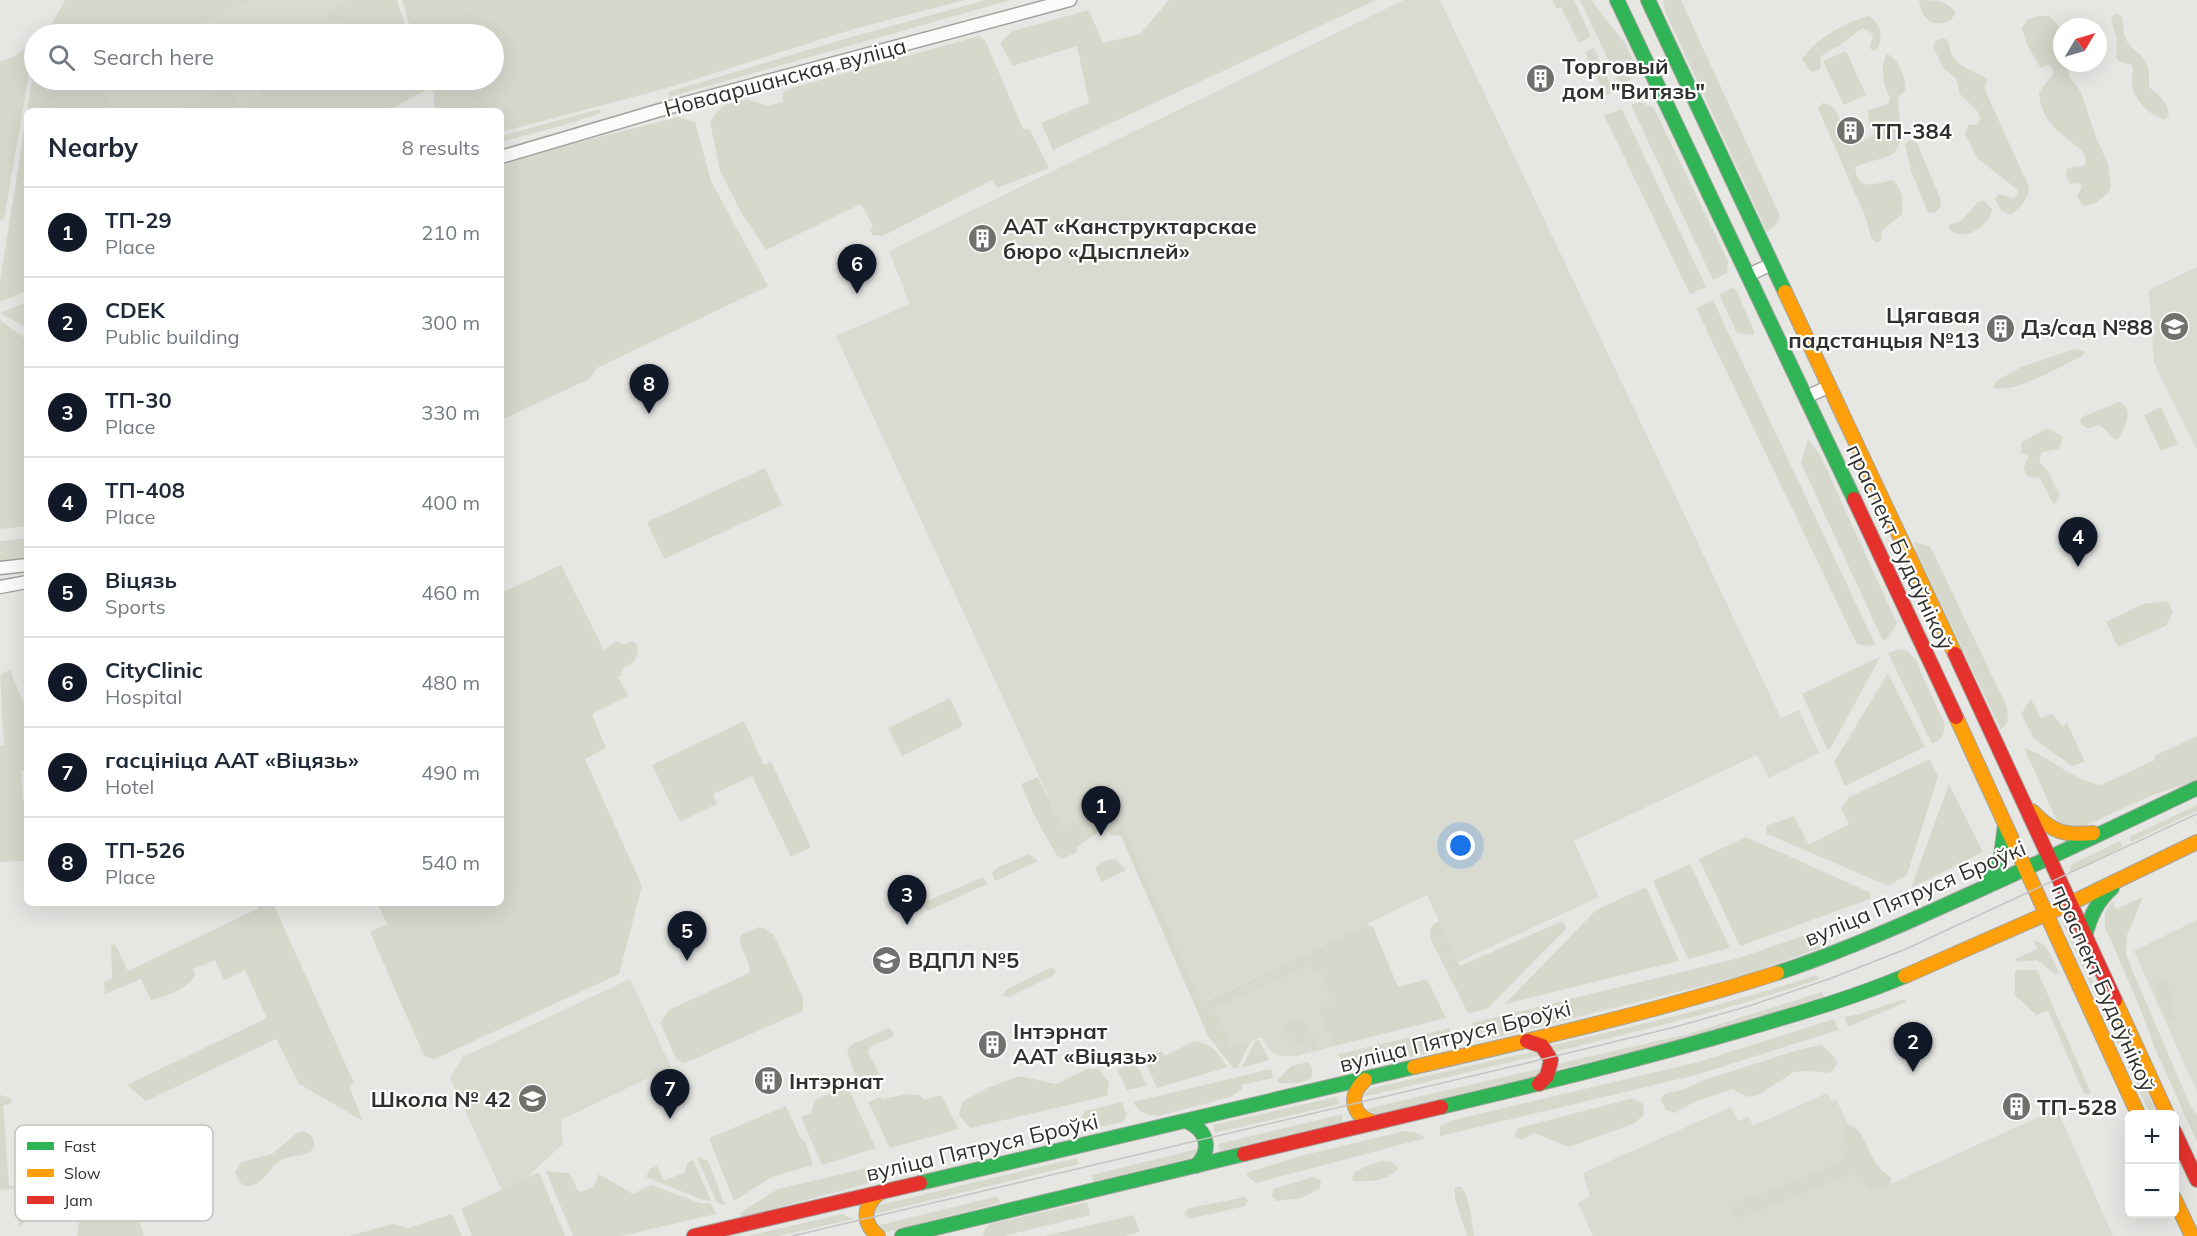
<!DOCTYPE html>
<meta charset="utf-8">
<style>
:root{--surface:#fff;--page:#f2f2f3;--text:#1f2937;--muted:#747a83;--line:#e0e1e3;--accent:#111827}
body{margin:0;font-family:Mulish,sans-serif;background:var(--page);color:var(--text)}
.controls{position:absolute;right:18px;bottom:18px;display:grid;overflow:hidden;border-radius:9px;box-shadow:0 6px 24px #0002}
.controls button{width:54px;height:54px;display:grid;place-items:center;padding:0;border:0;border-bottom:2px solid var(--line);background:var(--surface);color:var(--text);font:30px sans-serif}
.compass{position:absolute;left:2053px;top:18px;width:54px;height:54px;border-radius:50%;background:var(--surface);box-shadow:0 6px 24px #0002;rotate:52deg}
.you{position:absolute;left:1461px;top:846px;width:21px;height:21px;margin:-15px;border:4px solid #fff;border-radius:50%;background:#1a73e8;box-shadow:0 0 0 9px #1a73e833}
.badge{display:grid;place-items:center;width:39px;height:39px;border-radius:50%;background:var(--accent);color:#fff;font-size:20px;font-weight:700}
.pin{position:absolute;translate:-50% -50px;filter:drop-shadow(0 2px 3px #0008)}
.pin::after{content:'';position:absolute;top:32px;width:21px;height:18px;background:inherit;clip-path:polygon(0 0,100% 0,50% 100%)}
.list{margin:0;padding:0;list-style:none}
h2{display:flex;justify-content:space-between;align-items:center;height:78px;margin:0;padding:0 24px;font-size:26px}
h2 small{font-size:20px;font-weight:400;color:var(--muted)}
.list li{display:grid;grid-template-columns:39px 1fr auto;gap:18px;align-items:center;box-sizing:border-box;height:90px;padding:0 24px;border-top:2px solid var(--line)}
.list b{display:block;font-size:22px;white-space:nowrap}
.list p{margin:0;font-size:20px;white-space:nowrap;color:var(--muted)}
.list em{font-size:20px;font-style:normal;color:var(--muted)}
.icon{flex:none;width:33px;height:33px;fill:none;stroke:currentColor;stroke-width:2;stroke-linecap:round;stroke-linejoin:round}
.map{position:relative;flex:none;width:2197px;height:1236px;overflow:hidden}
.search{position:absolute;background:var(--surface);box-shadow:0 6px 24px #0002;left:24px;top:24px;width:480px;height:66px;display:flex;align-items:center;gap:15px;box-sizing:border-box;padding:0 21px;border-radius:33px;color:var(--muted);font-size:22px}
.panel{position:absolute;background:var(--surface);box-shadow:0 6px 24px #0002;left:24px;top:108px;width:480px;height:798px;border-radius:9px}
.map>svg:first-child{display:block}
.built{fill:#d9dad0}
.green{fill:#d7d8cc}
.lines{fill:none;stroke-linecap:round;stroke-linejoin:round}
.street-casing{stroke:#a2a29f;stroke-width:15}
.fast-casing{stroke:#a2a29f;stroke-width:16}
.slow-casing{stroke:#a2a29f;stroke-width:16}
.jam-casing{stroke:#a2a29f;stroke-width:16}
.street{stroke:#fbfbfb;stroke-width:12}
.fast{stroke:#30b455;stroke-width:14}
.slow{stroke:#ff9f0a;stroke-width:14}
.jam{stroke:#e5322d;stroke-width:14}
.tram{stroke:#c4c4c3;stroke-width:1.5}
.labels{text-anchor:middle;stroke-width:4.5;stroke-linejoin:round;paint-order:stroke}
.poi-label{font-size:22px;font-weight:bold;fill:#30302e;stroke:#fffffe;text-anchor:start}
.street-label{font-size:22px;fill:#30302e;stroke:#fffffe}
.key{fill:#fffffe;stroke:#c1c1c0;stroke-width:1.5}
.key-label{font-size:16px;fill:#30302e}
</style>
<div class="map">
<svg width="2197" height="1236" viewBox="0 0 2197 1236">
<rect width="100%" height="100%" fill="#e6e7e3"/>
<g class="built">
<polygon points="213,0 362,0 378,34 152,34"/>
<polygon points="1404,0 1440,0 1781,718 1799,710 1819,753 1769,778 1757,755 1574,841 1599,897 1458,962 1427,895 1205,1001 1201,1000 1113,805 1062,826 836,336 910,304 889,251"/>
<polygon points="96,80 383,80 315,111 109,111"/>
<polygon points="2197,267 2197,450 2154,363 2149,290"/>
<polygon points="2197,920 2197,1092 2134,951"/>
<polygon points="1307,967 1324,977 1330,1002 1320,1008 1319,1016 1335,1046 1297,1056 1278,1056 1268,1049 1262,1037 1232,1049 1214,1009"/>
<polygon points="630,979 671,1067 561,1120 563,1144 524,1180 502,1191 450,1078 463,1057"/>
<polygon points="1827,1093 1831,1101 1836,1099 1879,1189 2057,1109 2113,1236 1593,1236 1578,1203 1590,1196 1583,1173 1731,1107 1738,1121 1749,1117 1753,1126"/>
</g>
<g class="green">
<polygon points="65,0 251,0 177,34 46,34"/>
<path d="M352 0H397L408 34H346L340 20 329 22 327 17C330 8 343 4 352 0Z"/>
<polygon points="402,0 965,0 854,29 667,88 501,132 501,111 436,111 433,99 435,97 432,87 429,88 426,80 494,80 494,34 412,34"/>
<polygon points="986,0 1011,0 669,97 668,92 851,37"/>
<polygon points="1169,0 1376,0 1053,150 1041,123 1089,103 1077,46 1013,66 1000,43 1012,31 1089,10 1103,43 1140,34"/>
<polygon points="1552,0 1574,0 1591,37 1579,43 1561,7 1557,9"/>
<polygon points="1580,0 1591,0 1625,43 1637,68 1629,81 1622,89"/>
<polygon points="1663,0 1681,0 1780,216 1775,226 1767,232 1665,11"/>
<path d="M1919 0C1933 0 1947 0 1955 12L1952 19C1934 30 1921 20 1919 0Z"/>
<path d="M2115 14 2121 15C2125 22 2122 26 2124 33 2131 59 2152 47 2149 87 2159 95 2168 102 2169 116L2164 119C2149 116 2135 100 2132 85 2131 78 2134 72 2132 65L2120 62 2116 58 2117 40 2111 18Z"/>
<path d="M1869 16C1881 25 1884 37 1877 50L1872 51 1870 46 1873 36 1871 33 1863 28C1855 33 1849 38 1842 44 1834 49 1827 50 1820 58L1821 65 1819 70 1811 72 1802 59C1817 38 1844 23 1869 16Z"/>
<path d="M2039 16H2049L2062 29V63H2070L2068 67 2069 76 2081 92 2096 137 2108 164 2111 187 2108 193 2094 204 2085 206 2079 201 2077 196 2082 186 2078 183 2070 184 2066 177 2067 169 2074 166 2081 167 2086 163 2085 154C2064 133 2041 126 2039 92L2053 74V70L2049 65 2041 68 2027 45 2022 28 2028 19Z"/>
<polygon points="979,36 986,42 1023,129 1030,130 1049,168 997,188 992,180 883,236 873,235 869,230 873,226 861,204 766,250 741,212 720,171 710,122 716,113 725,105 747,99 768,106 783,102 783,93 788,89"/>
<path d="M1940 39H1946C1951 44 1948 51 1953 57 1962 69 1976 71 1988 79L1984 88 2029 187C2029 199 2020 208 2010 215L2001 210 1995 199 1999 194 2012 198 2016 196 2018 190 1978 159 1965 134 1968 125H1976L1981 119 1977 111 1960 94 1956 79 1943 67 1933 47 1935 42Z"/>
<polygon points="34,40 34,47 31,48 28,58 31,64 4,219 0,221 0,62 15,56"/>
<polygon points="1594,48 1614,92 1605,96 1585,52"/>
<polygon points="1846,51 1866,95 1844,105 1823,61"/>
<path d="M1887 54C1899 58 1907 80 1905 91L1899 96C1896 113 1909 144 1891 155 1879 161 1866 161 1855 167 1858 193 1874 183 1893 180 1903 190 1903 200 1902 214L1882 231 1881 241 1876 242 1871 238 1867 221 1818 108 1822 103C1841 105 1841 128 1847 143L1853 146 1873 135 1874 131 1869 126 1868 110 1888 104 1890 98C1884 87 1879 66 1887 54Z"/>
<polygon points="34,67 34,80 98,80 111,111 27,111"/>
<polygon points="266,80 421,80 424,91 387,111 176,111 228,87 239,109 261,98 255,84"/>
<polygon points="1639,102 1654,108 1728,261 1727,273 1713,280 1631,105"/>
<polygon points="600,109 601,113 568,124 501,142 501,136"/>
<polygon points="1622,109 1706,287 1690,294 1604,115"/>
<polygon points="27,113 27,291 0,302 0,281"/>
<polygon points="678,117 695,122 711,181 768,286 597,368 589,379 501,420 501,166 528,155"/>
<polygon points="1913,140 1917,143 1940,198 1941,206 1935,213 1928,212 1911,171 1905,145 1908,141"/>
<path d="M1984 201 1992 209C1990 223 1973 237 1958 234 1955 234 1952 231 1949 229V225L1962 220 1978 202Z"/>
<polygon points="1732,288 1736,289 1755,334 1752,335 1737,333 1719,294"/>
<polygon points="1713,300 1875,644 1870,646 1857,644 1696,308"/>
<polygon points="27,302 27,328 0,313"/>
<polygon points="0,320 27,340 27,526 0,529"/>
<path d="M2075 349 2085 352 2082 356C2062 366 2016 393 1994 388L1995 382 2021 367Z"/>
<path d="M2119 402C2135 407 2125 431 2117 440 2109 437 2107 429 2099 425 2091 428 2086 431 2080 422L2082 417Z"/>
<polygon points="2161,407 2178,444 2161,451 2144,415"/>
<polygon points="2048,428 2063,437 2059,449 2042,452 2039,462 2047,470 2060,496 2054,505 2040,478 2028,477 2023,468 2029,457 2021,452 2022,442"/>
<polygon points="1808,439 1820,455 1897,623 1889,637 1883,641 1801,463"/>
<polygon points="765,468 782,505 664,559 647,522"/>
<polygon points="27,538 27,558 0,561 0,541"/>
<polygon points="1914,542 1930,546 2007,707 2008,721 2001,730 1917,554"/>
<polygon points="561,565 604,650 617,641 624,645 632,641 636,643 638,651 635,661 621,670 622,675 618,677 628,696 592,714 606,748 585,759 642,886 619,974 435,1059 424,1056 370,932 387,924 377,903 501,903 501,593"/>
<polygon points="2168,601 2173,612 2166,626 2118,647 2106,622 2143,604"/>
<path d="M1899 649 1908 651 1915 659 1945 725C1944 735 1942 739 1932 744L1888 653Z"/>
<polygon points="1881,656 1831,747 1827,749 1802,694"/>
<polygon points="10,670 23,702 27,701 27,771 21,771 23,800 27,800 27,861 0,862 0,746 4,745 0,677 3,673"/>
<polygon points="1888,673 1925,747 1845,786 1834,762"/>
<polygon points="950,698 963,726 902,756 888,728"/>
<polygon points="2031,699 2041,718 2053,714 2062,726 2067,723 2085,762 2072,766 2034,739 2021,714"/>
<polygon points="744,721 764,765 771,762 811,847 791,857 752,776 713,794 717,804 680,822 652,765"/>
<path d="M2197 736V780L2148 797 2069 833 2057 821 2024 748C2051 757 2072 780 2101 785L2155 760 2154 756Z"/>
<polygon points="1930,759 1938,777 1907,875 1888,886 1767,834 1766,826 1794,816 1809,845 1849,824 1841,808 1849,797"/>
<polygon points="1038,777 1062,826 1113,805 1201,1000 1206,1001 1367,924 1373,927 1398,987 1427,979 1446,1018 1335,1046 1319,1016 1320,1008 1330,1002 1324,977 1307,967 1214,1009 1232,1048 1251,1040 1238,1067 1234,1069 1208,1036 1121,836 1110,835 1105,828 1076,847 1077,852 1062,859 1057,856 1034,815 1021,784"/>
<polygon points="1949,784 1983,852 1911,888"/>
<polygon points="2197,805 2197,811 2131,842 2129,837"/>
<polygon points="1746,837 1871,893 1870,899 1740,946 1699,859"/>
<polygon points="2120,841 2123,847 2069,873 2071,865 2076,862"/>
<polygon points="1029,854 1038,861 995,881 992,873 997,868"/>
<polygon points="1110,859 1116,859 1126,870 1102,882 1095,869 1101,863"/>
<polygon points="1690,864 1730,948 1688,959 1653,881"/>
<polygon points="983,877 987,884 927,911 923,903"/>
<polygon points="1646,887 1679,961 1505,1004 1596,910"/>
<polygon points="2143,897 2127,935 2126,955 2189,1103 2197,1116 2197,1142 2156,1051 2138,1003 2105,927 2105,912 2112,901 2116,909"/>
<path d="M257 903H273L354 1083 349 1086 363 1121 299 1084 276 1039 146 1101 127 1085 267 1018 245 970 224 980 215 960 193 969 195 975C188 988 166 997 151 1000L141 979 105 994 104 982 112 978 111 946 115 944 128 971 259 908Z"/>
<path d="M1439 921 1460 966 1562 921 1567 928 1487 1009 1468 1013 1431 940C1429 929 1430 926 1439 921Z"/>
<polygon points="2066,923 2113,1025 2129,1053 2157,1114 2150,1114 2063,924"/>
<path d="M759 927 764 928 774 935 803 998V1011L685 1063 677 1060 660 1023 669 1010 749 973C752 961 739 950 740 937L742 934Z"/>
<path d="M1817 931 1823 947 1745 975 1493 1038C1482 1038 1476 1033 1472 1023L1739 958Z"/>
<path d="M2033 940C2049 943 2052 959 2059 973L2055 974 2037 960 2016 962 2015 959 2037 949Z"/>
<polygon points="1051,967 1056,970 1054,975 1009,997 1003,996 1006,990"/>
<polygon points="2017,970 2037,970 2091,1093 2087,1095 2083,1092 2048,1011 2036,1015 2015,995 2015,972"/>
<path d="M1817 975 1819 979C1732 1009 1643 1030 1554 1052L1550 1046C1640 1025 1729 1004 1817 975Z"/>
<path d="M2162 979C2175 992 2170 999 2175 1013L2173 1019 2166 1018 2155 989 2157 982Z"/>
<polygon points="1822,992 1824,997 1690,1038 1555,1070 1557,1064 1688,1034"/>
<polygon points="1904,999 1906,1002 1848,1027 1844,1017 1860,1014"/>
<path d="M1299 1019 1305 1022 1319 1050 1315 1051C1303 1040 1293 1049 1285 1029L1288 1023Z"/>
<polygon points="1834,1019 1838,1030 1696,1075 1440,1136 1440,1126 1449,1121 1698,1062"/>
<polygon points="889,1028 894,1033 892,1037 870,1047 868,1052 879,1073 873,1083 864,1084 856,1077 847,1052 851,1045"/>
<polygon points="1450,1028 1450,1036 1438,1051 1351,1069 1342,1062 1338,1054"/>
<polygon points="1259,1040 1269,1060 1242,1068 1255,1041"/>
<path d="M1194 1041C1213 1044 1217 1052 1228 1067L1157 1088 1144 1059 1161 1051 1165 1056Z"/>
<polygon points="1821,1045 1830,1052 1838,1062 1833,1070 1828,1073 1812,1071 1794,1072 1760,1094 1748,1097 1733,1089 1694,1102 1675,1113 1666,1110 1660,1099 1664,1094 1685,1089 1701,1081 1801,1049"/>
<polygon points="1535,1051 1541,1055 1363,1097 1369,1089"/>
<polygon points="1135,1061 1147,1086 1127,1090 1117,1070"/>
<path d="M1308 1062C1325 1083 1290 1086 1276 1082L1291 1066Z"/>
<polygon points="1542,1068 1538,1076 1375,1115 1366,1109"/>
<polygon points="1087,1069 1099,1069 1109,1083 1107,1096 970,1128 959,1115 962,1102 987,1088 1019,1076 1056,1084"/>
<path d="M1271 1069 1273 1078 1242 1085V1089L1231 1097 1158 1116C1146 1116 1140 1113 1133 1102Z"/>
<polygon points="847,1086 876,1148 822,1165 801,1117 811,1113 815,1100"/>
<polygon points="908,1094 920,1095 925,1100 941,1095 959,1129 890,1148 868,1102 881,1097 883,1099"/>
<polygon points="0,1095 11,1098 11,1104 3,1105 9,1186 55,1181 56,1184 0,1190"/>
<polygon points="1336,1097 1340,1104 1215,1133 1213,1125"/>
<polygon points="1633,1098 1643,1104 1644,1115 1633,1124 1569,1147 1534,1133 1521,1140 1514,1136 1518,1128"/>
<polygon points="1122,1102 1127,1115 1123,1122 1082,1131 1080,1119 1085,1111"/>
<polygon points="786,1106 801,1139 805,1141 813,1165 772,1177 734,1201 709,1138"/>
<polygon points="1343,1114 1342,1123 1220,1151 1218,1144"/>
<path d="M1846 1124C1864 1126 1868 1154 1878 1166 1882 1172 1888 1173 1892 1179 1888 1188 1880 1188 1870 1190L1860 1177 1849 1174 1743 1217H1734L1730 1213V1208L1742 1200 1763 1194 1841 1161 1848 1152 1842 1130Z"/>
<path d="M303 1131C312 1134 314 1138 315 1147 306 1159 293 1153 281 1160 267 1169 263 1188 244 1186L238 1180 235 1172 242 1162 272 1154 298 1132Z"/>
<polygon points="1405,1131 1415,1132 1426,1138 1256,1183 1249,1178 1246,1173 1300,1156"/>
<polygon points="1197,1149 1194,1157 1093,1182 1092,1175"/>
<polygon points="699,1157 708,1161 725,1205 717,1203 697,1158"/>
<polygon points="1077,1158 1079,1164 870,1215 875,1206"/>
<polygon points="693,1160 711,1201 703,1200 646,1177 650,1169 657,1166 664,1181 685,1172 687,1163"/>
<path d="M1380 1161 1392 1162 1398 1168C1389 1181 1368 1182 1353 1181L1352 1177 1356 1171Z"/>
<polygon points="880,1165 885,1175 882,1180 742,1217 740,1213 778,1189"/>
<polygon points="546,1171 569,1173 579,1192 594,1187 599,1174 633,1194 651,1185 700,1203 711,1204 716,1214 621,1236 573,1236"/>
<polygon points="539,1172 565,1236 472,1236 461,1209"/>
<polygon points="1313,1177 1321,1180 1320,1188 1302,1198 1276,1201 1272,1195 1274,1189"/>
<polygon points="1455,1187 1461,1187 1466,1194 1470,1209 1474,1236 1467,1236 1455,1199"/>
<polygon points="998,1196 1000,1203 883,1233 872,1227"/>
<polygon points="1245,1197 1248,1201 1245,1206 1190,1219 1184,1214 1189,1208"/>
<polygon points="132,1200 144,1236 77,1236 79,1222 86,1218 109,1214 110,1205 114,1202"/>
<polygon points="41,1201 44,1202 19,1228 16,1207 24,1202"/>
<polygon points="1087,1202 1090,1215 1004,1236 983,1236 985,1229 989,1224"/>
<polygon points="452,1214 462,1236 349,1236 393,1224 408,1228"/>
<polygon points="842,1214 854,1219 779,1236 748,1236"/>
<polygon points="1134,1215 1140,1232 1125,1236 1044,1236"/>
</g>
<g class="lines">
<defs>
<g id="street">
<polyline points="501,157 667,108 1070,0"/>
<polyline points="1748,275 1770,265"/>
<polyline points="1806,397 1828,387"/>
<polyline points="0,568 27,565"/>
<polyline points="0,587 27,582"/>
</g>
<g id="fast">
<polyline points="1617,0 1854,499"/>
<polyline points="1648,0 1785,292"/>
<polyline points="1988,885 2001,856 2005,825"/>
<path d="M2085 936C2090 917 2097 901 2112 888"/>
<path d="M1777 973C1836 954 1893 929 1950 903 2033 866 2115 827 2197 788"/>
<path d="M1441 1107C1543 1083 1645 1058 1745 1029 1799 1013 1853 998 1905 976"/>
<path d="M1186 1121C1207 1130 1213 1149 1196 1166"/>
<polyline points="920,1183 1414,1067"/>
<polyline points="902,1236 1244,1154"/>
</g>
<g id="slow">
<polyline points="1785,292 1955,654"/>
<polyline points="1956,717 2138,1114"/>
<path d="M2032 811C2052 832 2064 836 2093 833"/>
<polyline points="1905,976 2071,903 2197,842"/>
<polyline points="2115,1000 2167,1114"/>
<path d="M1414 1067C1536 1039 1658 1011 1777 973"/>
<path d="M1365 1080C1347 1097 1352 1117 1376 1123"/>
<polyline points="2174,1198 2192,1236"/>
<path d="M878 1236C862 1223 863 1206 879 1193"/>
</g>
<g id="jam">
<polyline points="1854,499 1956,717"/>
<polyline points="1955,654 2115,1000"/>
<polyline points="1527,1041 1542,1046 1551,1060 1547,1076 1539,1084"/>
<polyline points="2174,1131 2197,1180"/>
<polyline points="1244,1154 1441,1107"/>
<polyline points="694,1236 920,1183"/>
</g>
</defs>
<use href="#street" class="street-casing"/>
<use href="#fast" class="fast-casing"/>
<use href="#slow" class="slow-casing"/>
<use href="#jam" class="jam-casing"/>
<use href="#street" class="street"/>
<use href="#fast" class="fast"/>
<use href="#slow" class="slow"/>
<use href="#jam" class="jam"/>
<polyline class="tram" points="792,1236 1527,1063 1675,1027 1749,1006 1829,979 1906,949 2197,814"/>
</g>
<defs>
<symbol id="building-disc" viewBox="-11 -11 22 22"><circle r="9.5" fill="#70706d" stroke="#fffffe"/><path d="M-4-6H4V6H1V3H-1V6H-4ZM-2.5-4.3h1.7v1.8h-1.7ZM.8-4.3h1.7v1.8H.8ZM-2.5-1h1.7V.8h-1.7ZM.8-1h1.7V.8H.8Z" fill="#fff"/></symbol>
<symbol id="school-disc" viewBox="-11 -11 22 22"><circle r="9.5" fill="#70706d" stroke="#fffffe"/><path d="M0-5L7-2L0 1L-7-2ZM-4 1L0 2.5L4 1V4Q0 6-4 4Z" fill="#fff"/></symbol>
<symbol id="university-disc" viewBox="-11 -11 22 22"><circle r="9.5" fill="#70706d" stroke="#fffffe"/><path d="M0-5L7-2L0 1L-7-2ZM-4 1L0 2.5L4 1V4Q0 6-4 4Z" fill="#fff"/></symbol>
</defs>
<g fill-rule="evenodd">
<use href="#building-disc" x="1524" y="62" width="33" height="33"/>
<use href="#building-disc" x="1834" y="114" width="33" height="33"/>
<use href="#building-disc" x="966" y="222" width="33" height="33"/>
<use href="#school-disc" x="2158" y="310" width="33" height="33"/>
<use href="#building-disc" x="1984" y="312" width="33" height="33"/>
<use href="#university-disc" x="870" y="944" width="33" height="33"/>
<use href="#building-disc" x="976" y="1028" width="33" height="33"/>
<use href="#building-disc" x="752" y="1064" width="33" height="33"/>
<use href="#school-disc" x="516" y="1082" width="33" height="33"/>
<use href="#building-disc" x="2000" y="1090" width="33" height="33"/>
</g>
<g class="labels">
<g class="poi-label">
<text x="1562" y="74">Торговый<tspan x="1562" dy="25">дом "Витязь"</tspan></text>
<text x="1872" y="139">ТП-384</text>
<text x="1003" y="234">ААТ «Канструктарскае<tspan x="1003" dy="25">бюро «Дысплей»</tspan></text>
<text x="1980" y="323" text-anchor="end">Цягавая<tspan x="1980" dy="25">падстанцыя №13</tspan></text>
<text x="2153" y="335" text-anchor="end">Дз/сад №88</text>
<text x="908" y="968">ВДПЛ №5</text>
<text x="1013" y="1039">Інтэрнат<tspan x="1013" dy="25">ААТ «Віцязь»</tspan></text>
<text x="789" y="1089">Інтэрнат</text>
<text x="511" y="1107" text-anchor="end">Школа № 42</text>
<text x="2037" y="1115">ТП-528</text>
</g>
<g class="street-label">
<text transform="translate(785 77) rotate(-15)" y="8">Новааршанская вуліца</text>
<text transform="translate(1900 547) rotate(65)" y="8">праспект Будаўнікоў</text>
<text transform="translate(1915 893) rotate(-23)" y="8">вуліца Пятруся Броўкі</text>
<text transform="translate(2104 988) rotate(66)" y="8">праспект Будаўнікоў</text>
<text transform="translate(1455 1036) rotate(-14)" y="8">вуліца Пятруся Броўкі</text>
<text transform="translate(982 1147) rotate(-13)" y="8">вуліца Пятруся Броўкі</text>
</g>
</g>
<rect x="15" y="1125" width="198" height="96" rx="9" class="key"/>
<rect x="27" y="1142" width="27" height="8" fill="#30b455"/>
<rect x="27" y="1169" width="27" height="8" fill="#ff9f0a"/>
<rect x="27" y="1196" width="27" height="8" fill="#e5322d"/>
<g class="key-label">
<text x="64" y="1152">Fast</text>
<text x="64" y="1179">Slow</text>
<text x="64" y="1206">Jam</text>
</g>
</svg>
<div class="controls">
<button>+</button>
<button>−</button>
</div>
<svg class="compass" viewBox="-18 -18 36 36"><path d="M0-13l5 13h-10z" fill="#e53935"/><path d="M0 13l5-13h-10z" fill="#747a83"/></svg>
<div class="you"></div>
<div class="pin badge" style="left:1101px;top:836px">1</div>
<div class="pin badge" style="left:1913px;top:1072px">2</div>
<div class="pin badge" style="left:907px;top:925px">3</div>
<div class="pin badge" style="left:2078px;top:567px">4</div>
<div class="pin badge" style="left:687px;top:961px">5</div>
<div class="pin badge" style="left:857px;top:294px">6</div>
<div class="pin badge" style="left:670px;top:1119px">7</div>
<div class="pin badge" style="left:649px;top:414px">8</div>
<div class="search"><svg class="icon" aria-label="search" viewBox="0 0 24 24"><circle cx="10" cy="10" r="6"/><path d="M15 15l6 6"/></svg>Search here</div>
<section class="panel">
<h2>Nearby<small>8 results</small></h2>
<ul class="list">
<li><span class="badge">1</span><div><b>ТП-29</b><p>Place</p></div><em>210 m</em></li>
<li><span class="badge">2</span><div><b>CDEK</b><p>Public building</p></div><em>300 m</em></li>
<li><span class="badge">3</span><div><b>ТП-30</b><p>Place</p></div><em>330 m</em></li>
<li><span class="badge">4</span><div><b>ТП-408</b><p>Place</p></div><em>400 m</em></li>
<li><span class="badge">5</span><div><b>Віцязь</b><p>Sports</p></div><em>460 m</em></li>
<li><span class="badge">6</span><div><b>CityClinic</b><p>Hospital</p></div><em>480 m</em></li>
<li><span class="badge">7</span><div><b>гасцініца ААТ «Віцязь»</b><p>Hotel</p></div><em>490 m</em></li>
<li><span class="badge">8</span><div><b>ТП-526</b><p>Place</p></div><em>540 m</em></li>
</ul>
</section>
</div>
